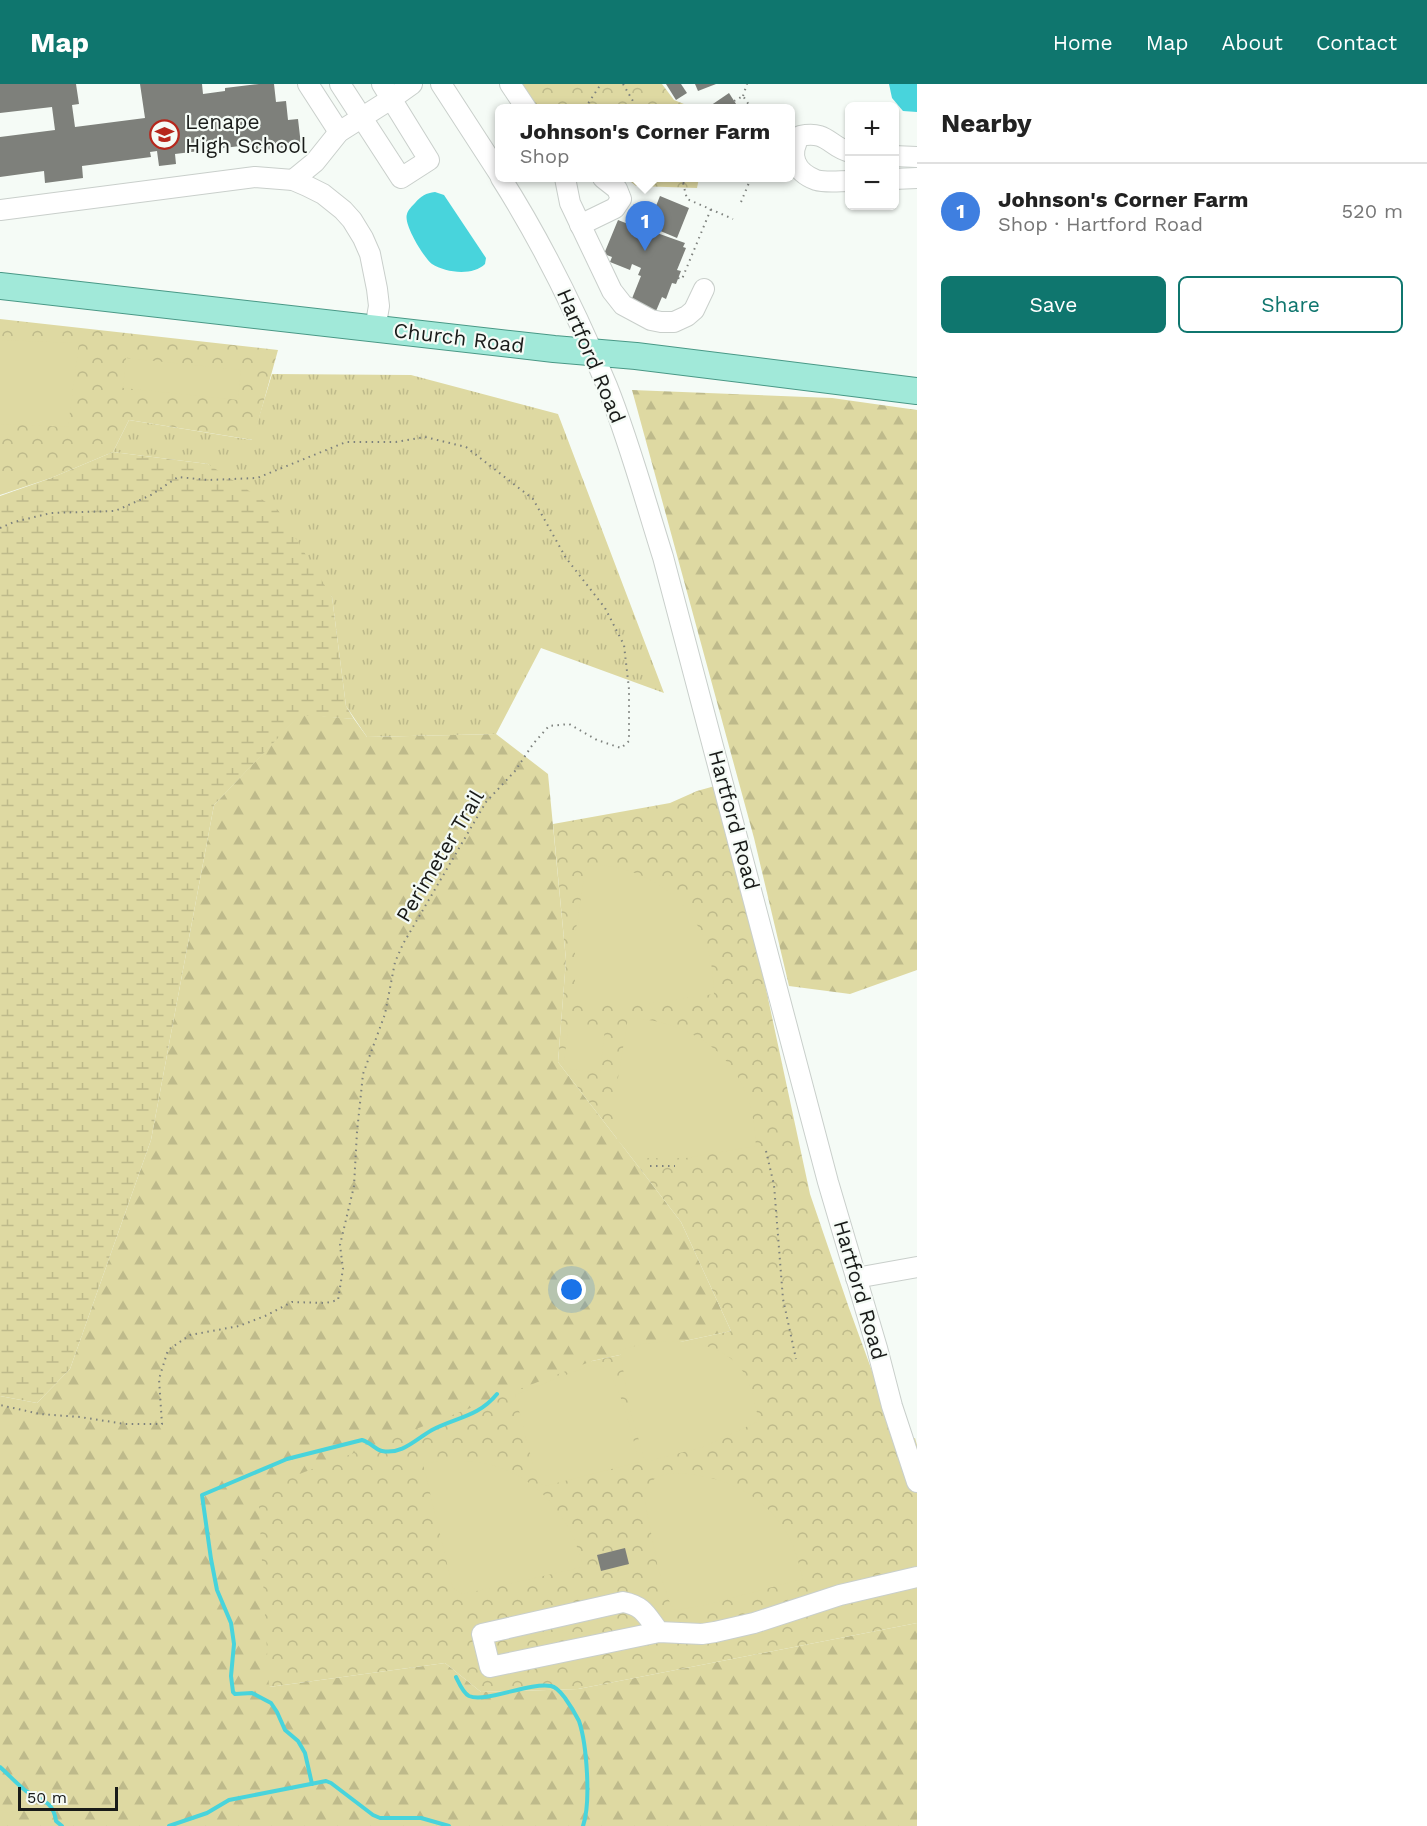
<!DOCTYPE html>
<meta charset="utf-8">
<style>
:root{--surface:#fff;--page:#f2f2f2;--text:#222;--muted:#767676;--line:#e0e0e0;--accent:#0f766e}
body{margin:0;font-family:"Work Sans",sans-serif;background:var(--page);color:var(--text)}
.controls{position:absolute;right:18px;top:18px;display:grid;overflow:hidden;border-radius:9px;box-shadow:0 2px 4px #0004}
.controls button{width:54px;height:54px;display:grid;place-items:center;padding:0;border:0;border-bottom:2px solid var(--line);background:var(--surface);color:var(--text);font:30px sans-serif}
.scale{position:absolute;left:18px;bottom:15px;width:100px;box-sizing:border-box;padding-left:6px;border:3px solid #191b19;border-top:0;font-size:16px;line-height:21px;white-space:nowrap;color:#191b19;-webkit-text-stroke:4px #f5fbf6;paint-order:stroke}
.you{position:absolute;left:572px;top:1206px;width:21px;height:21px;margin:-15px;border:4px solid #fff;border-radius:50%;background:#1a73e8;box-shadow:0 0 0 9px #1a73e833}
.badge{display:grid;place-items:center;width:39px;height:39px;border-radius:50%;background:var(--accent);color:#fff;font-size:20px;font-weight:700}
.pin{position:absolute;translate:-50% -50px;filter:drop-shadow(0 2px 3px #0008)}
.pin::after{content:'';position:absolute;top:32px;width:21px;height:18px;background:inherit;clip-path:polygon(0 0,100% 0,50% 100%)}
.popup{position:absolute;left:495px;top:20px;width:300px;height:78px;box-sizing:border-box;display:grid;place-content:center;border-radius:9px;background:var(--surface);filter:drop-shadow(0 2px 4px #0005);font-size:20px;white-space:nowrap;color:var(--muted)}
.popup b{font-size:22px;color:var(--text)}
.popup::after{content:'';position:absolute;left:50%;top:100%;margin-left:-12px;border:12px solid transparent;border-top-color:var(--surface)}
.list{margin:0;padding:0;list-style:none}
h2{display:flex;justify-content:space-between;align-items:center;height:78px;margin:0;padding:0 24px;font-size:26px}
h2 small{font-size:20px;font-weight:400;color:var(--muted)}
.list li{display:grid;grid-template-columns:39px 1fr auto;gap:18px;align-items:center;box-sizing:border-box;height:96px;padding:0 24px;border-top:2px solid var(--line)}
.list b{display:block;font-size:22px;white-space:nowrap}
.list p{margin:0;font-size:20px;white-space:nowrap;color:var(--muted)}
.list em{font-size:20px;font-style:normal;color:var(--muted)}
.actions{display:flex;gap:12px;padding:18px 24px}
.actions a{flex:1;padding:14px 0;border:2px solid var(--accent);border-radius:9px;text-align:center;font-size:21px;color:var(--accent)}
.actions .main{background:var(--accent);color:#fff}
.map{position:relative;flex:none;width:917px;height:1742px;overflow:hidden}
header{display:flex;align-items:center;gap:36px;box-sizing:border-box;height:84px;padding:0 30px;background:var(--accent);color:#fff}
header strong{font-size:28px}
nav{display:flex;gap:33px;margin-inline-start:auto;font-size:21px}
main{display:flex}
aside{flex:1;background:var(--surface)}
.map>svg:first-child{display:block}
.grass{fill:url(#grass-tufts)}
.forest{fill:url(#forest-firs)}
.wetland{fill:url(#wetland-marsh)}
.park{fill:url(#park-crowns)}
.garden{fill:#ded9a2}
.water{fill:#48d4dc}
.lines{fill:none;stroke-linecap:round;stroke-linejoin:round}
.stream{stroke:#48d4dc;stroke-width:4}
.building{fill:#7e807b}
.minor-casing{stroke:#c9cfcb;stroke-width:22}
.major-casing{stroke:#499886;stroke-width:28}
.path{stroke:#7d817d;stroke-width:2;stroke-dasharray:1.5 4.5;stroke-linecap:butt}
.minor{stroke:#fff;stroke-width:20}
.major{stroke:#a1e9d9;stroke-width:26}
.labels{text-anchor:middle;stroke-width:4.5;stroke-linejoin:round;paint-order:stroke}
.poi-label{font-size:21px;fill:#191b19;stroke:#f5fbf6;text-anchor:start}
.street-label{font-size:21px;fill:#191b19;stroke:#f5fbf6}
</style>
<header>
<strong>Map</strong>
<nav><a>Home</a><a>Map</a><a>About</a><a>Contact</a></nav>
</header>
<main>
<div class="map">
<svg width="917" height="1742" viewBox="0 0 917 1742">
<defs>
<pattern id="grass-tufts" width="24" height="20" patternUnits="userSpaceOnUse" patternTransform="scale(1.5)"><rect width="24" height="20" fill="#ded9a2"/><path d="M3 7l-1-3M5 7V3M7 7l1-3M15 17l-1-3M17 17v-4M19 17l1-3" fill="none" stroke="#beba8b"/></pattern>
<pattern id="forest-firs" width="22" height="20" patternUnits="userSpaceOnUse" patternTransform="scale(1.5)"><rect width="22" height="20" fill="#ded9a2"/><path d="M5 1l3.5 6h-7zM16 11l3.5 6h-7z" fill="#beba8b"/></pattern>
<pattern id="wetland-marsh" width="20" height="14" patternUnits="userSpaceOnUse" patternTransform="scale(1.5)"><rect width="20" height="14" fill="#ded9a2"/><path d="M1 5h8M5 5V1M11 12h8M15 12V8" fill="none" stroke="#beba8b"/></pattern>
<pattern id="park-crowns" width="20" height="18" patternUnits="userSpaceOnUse" patternTransform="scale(1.5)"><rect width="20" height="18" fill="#ded9a2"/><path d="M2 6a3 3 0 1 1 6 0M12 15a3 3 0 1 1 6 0" fill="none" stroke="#beba8b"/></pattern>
</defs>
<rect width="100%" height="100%" fill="#f5fbf6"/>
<polygon class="grass" points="272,290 411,291 558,330 664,609 541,564 496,650 367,653 346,622 332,513 208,380 113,368 129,336 252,356"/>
<g class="forest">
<polygon points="632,306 832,314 917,326 917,886 850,910 789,902 754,754"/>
<polygon points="300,630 354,635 367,653 496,650 548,690 566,876 558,978 681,1138 731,1247 592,1277 269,1603 445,1579 481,1608 578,1605 917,1539 917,1742 0,1742 0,1312 37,1319 70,1285 151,1056 214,721"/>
</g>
<polygon class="wetland" points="113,368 208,380 278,426 332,513 346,622 354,635 300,631 214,721 151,1056 70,1285 37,1319 0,1312 0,412 51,394"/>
<g class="park">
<polygon points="522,0 662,0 674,16 684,20 689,24 537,24"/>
<polygon points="626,94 699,94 697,104 636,102"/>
<polygon points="0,235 278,266 253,356 129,336 113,368 51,394 0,411"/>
<polygon points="722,700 810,1110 849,1224 898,1358 915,1354 917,1361 917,1539 578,1605 481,1608 445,1579 269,1603 258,1406 592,1277 731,1247 681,1138 558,978 566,876 553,740 670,719 697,707"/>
</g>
<g class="garden">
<polygon points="0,256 79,259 68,343 0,340"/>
<polygon points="126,274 241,286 238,316 123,304"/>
<path d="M599 781C647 785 688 813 706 859 712 875 713 893 714 910L646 920H586L575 908V851L586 782Z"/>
<path d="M628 934C689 936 743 971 753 1035 755 1044 755 1053 756 1062L686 1074H635L617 1056V1000Z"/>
<polygon points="569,940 605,944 600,989 563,984"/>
<path d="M666 1257C695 1257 730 1263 745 1291 753 1305 755 1322 759 1337L703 1363 649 1377 644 1374 629 1322 620 1266 643 1260Z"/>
<path d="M591 1281C596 1281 601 1282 605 1285 620 1298 634 1357 639 1378L545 1402 537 1397 515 1311Z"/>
<path d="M438 1377C454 1377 472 1376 488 1380 538 1392 572 1434 583 1483L463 1510 453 1504 423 1380Z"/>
<path d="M672 1389C721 1390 766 1409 790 1455 796 1467 799 1481 803 1495L701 1522 676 1526 671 1522 658 1484 643 1408C650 1396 658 1391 672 1389Z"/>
</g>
<g class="water">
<polygon points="889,0 917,0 917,28 903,27 892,14"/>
<path d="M435 108 444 111 486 174 485 180C473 192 446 189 432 180 424 174 403 140 407 130 408 126 412 122 415 119 421 112 426 109 435 108Z"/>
</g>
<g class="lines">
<g class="stream">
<path d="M456 1593C459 1599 463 1609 469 1612 486 1619 529 1598 551 1602 557 1603 561 1609 565 1614 570 1621 575 1629 579 1637 587 1661 591 1719 583 1742"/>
<path d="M0 1683C9 1691 17 1700 26 1707 41 1717 53 1716 56 1737L62 1742"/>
<path d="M312 1700 305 1669 298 1657 285 1646 277 1628 271 1619 252 1609 235 1610 233 1608 231 1592 234 1560 231 1539 217 1506 211 1475 202 1411 287 1375 362 1356C370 1358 376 1366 382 1367 402 1371 416 1355 432 1346 457 1333 478 1333 497 1310"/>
<polyline points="169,1742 207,1729 229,1716 326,1697 331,1699 373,1731 380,1734 421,1734 449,1742"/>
</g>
</g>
<g class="building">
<polygon points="0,0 76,0 79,20 72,21 75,43 145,34 140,0 202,0 203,10 225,7 225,4 259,0 274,0 276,18 286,17 288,36 298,35 301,61 241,69 240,62 175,70 176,80 159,82 157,67 150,68 151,73 82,82 83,94 45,99 44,87 0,93 0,53 55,46 52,23 0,29"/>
<polygon points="666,0 681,0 687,9 676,16"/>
<polygon points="695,0 716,0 698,7"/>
<polygon points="729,9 738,23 735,24 707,24"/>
<polygon points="660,112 689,124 677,154 658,146 657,149 685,159 683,163 686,164 677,186 681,187 676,200 672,199 666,215 662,213 656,227 631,217 641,192 638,191 641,184 632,180 630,186 610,178 612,173 604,170 618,136 646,147"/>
<polygon points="625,1464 629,1480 601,1487 597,1471"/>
</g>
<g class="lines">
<defs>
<g id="minor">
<polyline points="308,0 339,48"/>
<polyline points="340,0 401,94 429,76 382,0"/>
<polyline points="441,0 500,91"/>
<polyline points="510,0 526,24"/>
<path d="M850 68C829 63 828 46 800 52 788 71 795 88 816 96 826 99 840 97 850 97"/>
<polyline points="894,72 917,73"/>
<path d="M501 94C543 160 577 230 607 302 629 357 645 416 663 473L828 1098 877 1264 892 1322 917 1398"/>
<polyline points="565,94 570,119 612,207 623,221 651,236 661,238 674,238 687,232 694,226 704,205"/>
<polyline points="894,95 917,94"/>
<polyline points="293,96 315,78 339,48 391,15 412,0"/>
<polyline points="0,126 255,93 293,96 307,102 323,110 343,126 352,136 363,154 370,170 377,205 379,222 375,245"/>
<polyline points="580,141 615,124 621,115 617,105 603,94"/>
<polyline points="856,1194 917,1183"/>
<path d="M659 1548C646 1531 644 1522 623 1518L482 1550 490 1583 659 1548 702 1550 715 1548 754 1539 840 1511 917 1493"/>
</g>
<polyline id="major" points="0,202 554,265 636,272 917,307"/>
</defs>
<use href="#minor" class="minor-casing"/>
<use href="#major" class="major-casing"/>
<g class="path">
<polyline points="623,0 637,24"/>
<polyline points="743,12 747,0"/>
<polyline points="734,17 743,12 751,24"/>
<polyline points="585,24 601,0"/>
<polyline points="680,94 683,99 687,115 733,135"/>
<polyline points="683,99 691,94"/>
<polyline points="741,118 751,94"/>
<polyline points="678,194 682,195 711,125"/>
<polyline points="0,444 14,438 51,429 115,427 151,411 178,393 208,396 257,394 346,358 396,358 425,353 466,363 533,415 566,474 605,524 624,561 629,605 629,657 621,664 597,656 569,640 549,642 533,660 515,687 486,718 403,860 395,878 385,930 363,990 357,1048 354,1102 340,1161 343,1185 338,1216 326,1219 292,1218 265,1232 239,1242 190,1251 168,1266 159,1295 162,1340 125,1340 80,1333 40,1330 0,1321"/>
<polyline points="766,1067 774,1101 783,1215 796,1275"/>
<polyline points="650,1082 675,1082"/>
</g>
<use href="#minor" class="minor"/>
<use href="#major" class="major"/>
</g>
<defs>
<symbol id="school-ring" viewBox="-11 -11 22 22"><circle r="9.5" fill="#f5fbf6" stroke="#b6271c" stroke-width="1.5"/><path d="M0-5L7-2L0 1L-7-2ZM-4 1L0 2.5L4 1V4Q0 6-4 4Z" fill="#b6271c"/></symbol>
</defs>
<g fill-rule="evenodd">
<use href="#school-ring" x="148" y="34" width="33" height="33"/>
</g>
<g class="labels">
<g class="poi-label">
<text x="185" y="45">Lenape<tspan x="185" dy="24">High School</tspan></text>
</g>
<g class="street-label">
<text transform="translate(459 254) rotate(7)" y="7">Church Road</text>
<text transform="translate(591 272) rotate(67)" y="7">Hartford Road</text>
<text transform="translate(734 736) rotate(75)" y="7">Hartford Road</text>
<text transform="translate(440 772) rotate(-59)" y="7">Perimeter Trail</text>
<text transform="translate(860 1206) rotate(74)" y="7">Hartford Road</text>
</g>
</g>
</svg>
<div class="controls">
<button>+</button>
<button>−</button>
</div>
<div class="scale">50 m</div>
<div class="you"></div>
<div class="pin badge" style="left:645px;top:167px;background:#3f7fe0">1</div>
<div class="popup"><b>Johnson's Corner Farm</b>Shop</div>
</div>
<aside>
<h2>Nearby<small></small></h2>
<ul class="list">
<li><span class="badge" style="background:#3f7fe0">1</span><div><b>Johnson's Corner Farm</b><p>Shop · Hartford Road</p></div><em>520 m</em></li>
</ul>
<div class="actions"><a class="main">Save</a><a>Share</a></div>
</aside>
</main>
